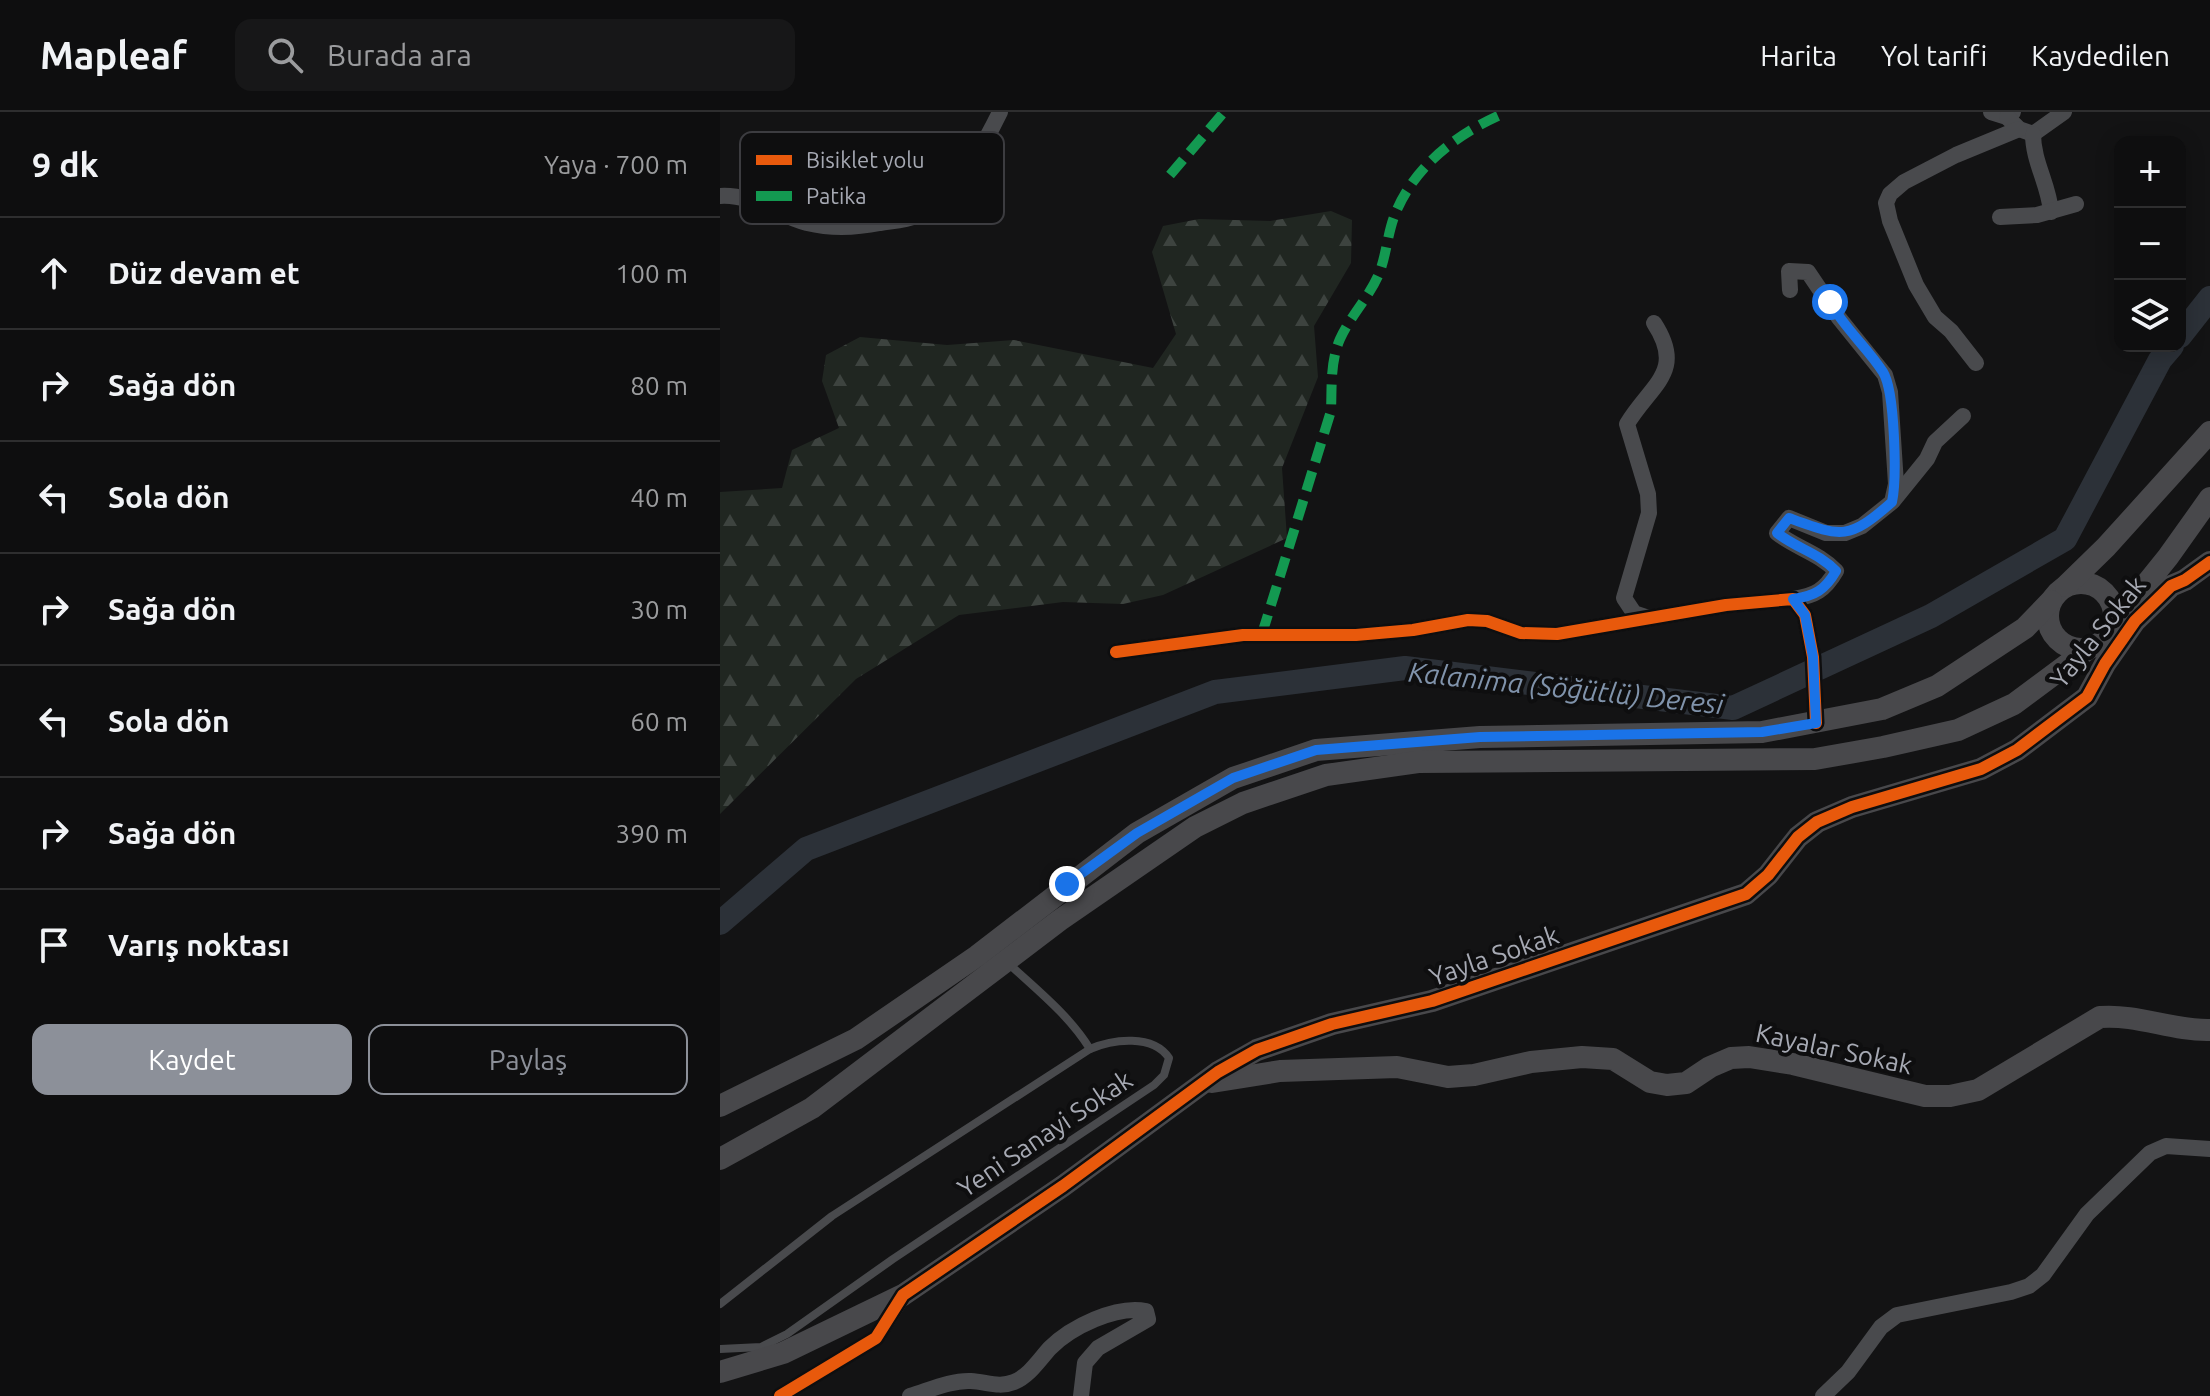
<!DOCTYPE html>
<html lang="tr">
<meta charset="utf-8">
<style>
:root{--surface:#0e0e0f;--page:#171718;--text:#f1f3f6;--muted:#9b9c9e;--line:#2e2e2f;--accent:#8c9099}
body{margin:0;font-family:Ubuntu,sans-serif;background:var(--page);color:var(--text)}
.controls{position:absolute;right:24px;top:24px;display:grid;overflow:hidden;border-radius:16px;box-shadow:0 4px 20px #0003}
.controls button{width:72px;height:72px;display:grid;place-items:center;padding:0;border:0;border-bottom:2px solid var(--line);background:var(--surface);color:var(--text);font:40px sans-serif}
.stop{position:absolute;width:24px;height:24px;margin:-18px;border:6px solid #1a73e8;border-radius:50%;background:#fff}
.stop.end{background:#1a73e8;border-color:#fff;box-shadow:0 2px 8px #0008}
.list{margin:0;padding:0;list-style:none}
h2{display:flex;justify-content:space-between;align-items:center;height:104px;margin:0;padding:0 32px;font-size:34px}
h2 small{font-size:26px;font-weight:400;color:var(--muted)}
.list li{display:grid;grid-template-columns:52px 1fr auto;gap:24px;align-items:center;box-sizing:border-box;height:112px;padding:0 32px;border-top:2px solid var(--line)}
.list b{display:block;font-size:30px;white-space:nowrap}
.list em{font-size:26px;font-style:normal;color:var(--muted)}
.actions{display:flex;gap:16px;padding:24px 32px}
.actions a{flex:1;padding:18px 0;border:2px solid var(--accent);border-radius:16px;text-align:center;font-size:28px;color:var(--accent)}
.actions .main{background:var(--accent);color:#fff}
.icon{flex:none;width:44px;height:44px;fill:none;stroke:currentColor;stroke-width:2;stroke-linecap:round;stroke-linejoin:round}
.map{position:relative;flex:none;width:1490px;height:1284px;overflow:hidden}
header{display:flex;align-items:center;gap:48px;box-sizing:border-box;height:112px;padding:0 40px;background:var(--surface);border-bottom:2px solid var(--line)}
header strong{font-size:38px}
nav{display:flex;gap:44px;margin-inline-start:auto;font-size:28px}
.search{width:560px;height:72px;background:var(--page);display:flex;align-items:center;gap:20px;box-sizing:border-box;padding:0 28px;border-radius:16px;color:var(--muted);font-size:30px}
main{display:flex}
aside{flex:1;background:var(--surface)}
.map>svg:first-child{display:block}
.forest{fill:url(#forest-firs)}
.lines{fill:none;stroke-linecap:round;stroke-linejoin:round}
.river{stroke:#2c3138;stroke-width:24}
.lane{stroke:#494a4d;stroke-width:8}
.street{stroke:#494a4d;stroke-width:16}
.secondary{stroke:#48484b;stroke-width:22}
.quiet{stroke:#139951;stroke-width:10;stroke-dasharray:20 10;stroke-linecap:butt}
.cycleway-casing{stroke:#0e0e0f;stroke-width:17}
.cycleway{stroke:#e8590c;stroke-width:12}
.route{stroke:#1a73e8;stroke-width:10}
.labels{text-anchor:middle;stroke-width:8;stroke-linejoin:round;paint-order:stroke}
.street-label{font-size:26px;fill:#a6a9b3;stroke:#0e0e0f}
.water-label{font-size:28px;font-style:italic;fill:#8093ab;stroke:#0e0e0f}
.key{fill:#0e0e0f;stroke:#3c3c40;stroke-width:2}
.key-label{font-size:22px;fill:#a6a9b3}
</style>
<header>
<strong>Mapleaf</strong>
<div class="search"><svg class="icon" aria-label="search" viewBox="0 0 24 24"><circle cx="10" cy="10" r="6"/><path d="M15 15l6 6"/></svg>Burada ara</div>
<nav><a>Harita</a><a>Yol tarifi</a><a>Kaydedilen</a></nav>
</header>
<main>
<aside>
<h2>9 dk<small>Yaya · 700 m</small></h2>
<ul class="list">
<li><svg class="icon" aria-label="ahead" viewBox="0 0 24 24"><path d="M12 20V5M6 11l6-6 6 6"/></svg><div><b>Düz devam et</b></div><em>100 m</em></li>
<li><svg class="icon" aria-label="right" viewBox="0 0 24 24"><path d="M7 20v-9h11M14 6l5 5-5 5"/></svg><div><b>Sağa dön</b></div><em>80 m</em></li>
<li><svg class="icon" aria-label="left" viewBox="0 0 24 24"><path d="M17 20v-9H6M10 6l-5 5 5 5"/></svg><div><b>Sola dön</b></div><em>40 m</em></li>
<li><svg class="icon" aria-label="right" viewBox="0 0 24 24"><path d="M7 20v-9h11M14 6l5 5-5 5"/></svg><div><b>Sağa dön</b></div><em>30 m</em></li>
<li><svg class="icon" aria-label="left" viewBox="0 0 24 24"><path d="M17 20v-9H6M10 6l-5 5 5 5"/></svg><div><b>Sola dön</b></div><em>60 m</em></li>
<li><svg class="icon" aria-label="right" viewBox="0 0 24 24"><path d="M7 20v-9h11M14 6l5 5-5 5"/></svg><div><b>Sağa dön</b></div><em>390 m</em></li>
<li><svg class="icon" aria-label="arrive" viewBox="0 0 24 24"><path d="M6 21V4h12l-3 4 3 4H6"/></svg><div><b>Varış noktası</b></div></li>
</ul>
<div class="actions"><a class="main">Kaydet</a><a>Paylaş</a></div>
</aside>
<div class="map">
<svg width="1490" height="1284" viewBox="0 0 1490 1284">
<defs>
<pattern id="forest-firs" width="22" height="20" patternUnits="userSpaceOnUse" patternTransform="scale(2)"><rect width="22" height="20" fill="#202621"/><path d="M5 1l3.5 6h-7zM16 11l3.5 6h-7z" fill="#3d433f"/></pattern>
</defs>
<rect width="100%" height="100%" fill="#131314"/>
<polygon class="forest" points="611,99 632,108 631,151 594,214 598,265 562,356 567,426 443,483 403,492 343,490 239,503 136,567 0,702 0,380 62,376 72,338 119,316 102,269 106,243 140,225 227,233 294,228 433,256 456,222 432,140 443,114 479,107 550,109"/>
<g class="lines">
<g class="river">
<polyline points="1460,224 1490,186"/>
<polyline points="0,811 86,737 495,580 685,556 1013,596 1211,504 1345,427 1440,248 1452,234"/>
</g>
<g class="lane">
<path d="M288 851C317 878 349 903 370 937"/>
<path d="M0 1192 112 1104 370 937C393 927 433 922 449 946L444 963 434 973 173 1147 67 1222 41 1235 0 1237"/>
</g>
<g class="street">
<polyline points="1271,0 1287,5 1293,0"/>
<polyline points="1287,5 1299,17 1313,22 1344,0"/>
<path d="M1313 22C1313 50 1329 73 1331 100"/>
<path d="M0 84C32 82 57 103 87 111 112 117 135 116 160 111 172 109 186 108 196 104 234 88 263 35 280 0"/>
<polyline points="1280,105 1317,103 1356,92"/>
<path d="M1070 178 1069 159 1088 160 1119 206 1165 263 1170 280 1176 372 1172 390 1142 414 1125 421H1106L1069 406 1057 421C1076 436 1099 441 1116 459 1105 478 1095 484 1073 487"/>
<polyline points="1256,251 1231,219 1215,205 1196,173 1170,109 1166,91 1170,82 1184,70 1236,43 1299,17"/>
<polyline points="1173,389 1207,347 1215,330 1243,304"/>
<path d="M929 506 914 501 904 486 929 401 928 382 907 312C931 272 966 260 934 211"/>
<polyline points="396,540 523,523 636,523 693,518 748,508 767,509 801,521 837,522 1006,493 1073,487 1085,503 1093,545 1096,611"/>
<polyline points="60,1284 156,1226 183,1184"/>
<path d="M190 1284C210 1278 231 1268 251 1269 267 1270 279 1276 294 1270 309 1264 319 1248 330 1236 351 1215 396 1193 426 1199L428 1207 378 1236 365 1251 361 1284"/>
<polyline points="1103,1284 1128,1260 1161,1215 1177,1203 1291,1180 1309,1174 1323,1163 1367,1102 1430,1041 1446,1034 1490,1037"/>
</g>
<g class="secondary">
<circle cx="1361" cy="504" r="33"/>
<polyline points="1346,474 1386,435 1490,320"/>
<polyline points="1398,507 1448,445 1490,386"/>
<path d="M492 970 560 959 677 955 728 965 754 963 811 950 862 945 893 947 930 970 947 973 966 971 990 955 1011 946 1029 945 1073 952 1205 984H1230L1258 978 1380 905C1418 902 1452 919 1490 918"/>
<polyline points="0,994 136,927 257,844 417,721 513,666 596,638 760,625 1042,620 1162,597 1217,574 1305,516 1331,489"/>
<polyline points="0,1047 92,996 340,808 475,715 523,691 606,663 698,650 1095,647 1163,635 1238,618 1294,592 1368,537"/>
<polyline points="0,1260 63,1241 183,1183 343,1074 498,960 537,938 612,912 712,889 1026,782 1048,763 1078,725 1097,710 1132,695 1261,657 1297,638 1367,585 1385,552 1415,509 1451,474 1465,468 1490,450"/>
</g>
<g class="quiet">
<polyline points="450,63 504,0"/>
<path d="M542 522 611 299C612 275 610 250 620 227 630 205 648 186 658 164 666 146 667 124 674 105 693 54 739 20 787 0"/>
</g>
<defs>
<g id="cycleway">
<polyline points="396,540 523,523 636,523 693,518 748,508 767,509 801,521 837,522 1006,493 1073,487 1085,503 1093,545 1096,611"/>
<polyline points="60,1284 156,1226 183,1183 343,1074 498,960 537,938 612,912 712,889 1026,782 1048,763 1078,725 1097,710 1132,695 1261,657 1297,638 1367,585 1385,552 1415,509 1451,474 1465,468 1490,450"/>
</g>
</defs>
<use href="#cycleway" class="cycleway-casing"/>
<use href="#cycleway" class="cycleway"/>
</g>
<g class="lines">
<path class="route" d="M347 772 417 721 513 666 596 638 760 625 1042 620 1096 611 1093 545 1085 503 1073 487C1095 484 1105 478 1116 459 1099 441 1076 436 1057 421L1069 406C1121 425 1128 429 1172 390 1177 367 1175 279 1163 260 1147 235 1124 216 1110 190"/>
</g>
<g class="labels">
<g class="street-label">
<text transform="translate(1378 520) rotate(-51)" y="9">Yayla Sokak</text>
<text transform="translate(774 844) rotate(-19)" y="9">Yayla Sokak</text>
<text transform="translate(1114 937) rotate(12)" y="9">Kayalar Sokak</text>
<text transform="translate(325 1022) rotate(-34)" y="9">Yeni Sanayi Sokak</text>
</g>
<g class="water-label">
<text transform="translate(846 576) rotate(6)" y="10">Kalanima (Söğütlü) Deresi</text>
</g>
</g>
<rect x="20" y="20" width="264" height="92" rx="12" class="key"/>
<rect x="36" y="43" width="36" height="10" fill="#e8590c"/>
<rect x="36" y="79" width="36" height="10" fill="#139951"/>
<g class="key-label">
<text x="86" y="56">Bisiklet yolu</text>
<text x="86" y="92">Patika</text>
</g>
</svg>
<div class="controls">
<button>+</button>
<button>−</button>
<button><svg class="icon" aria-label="layers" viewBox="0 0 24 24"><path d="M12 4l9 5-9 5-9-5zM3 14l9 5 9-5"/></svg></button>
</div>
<div class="stop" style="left:1110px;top:190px"></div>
<div class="stop end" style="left:347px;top:772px"></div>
</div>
</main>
